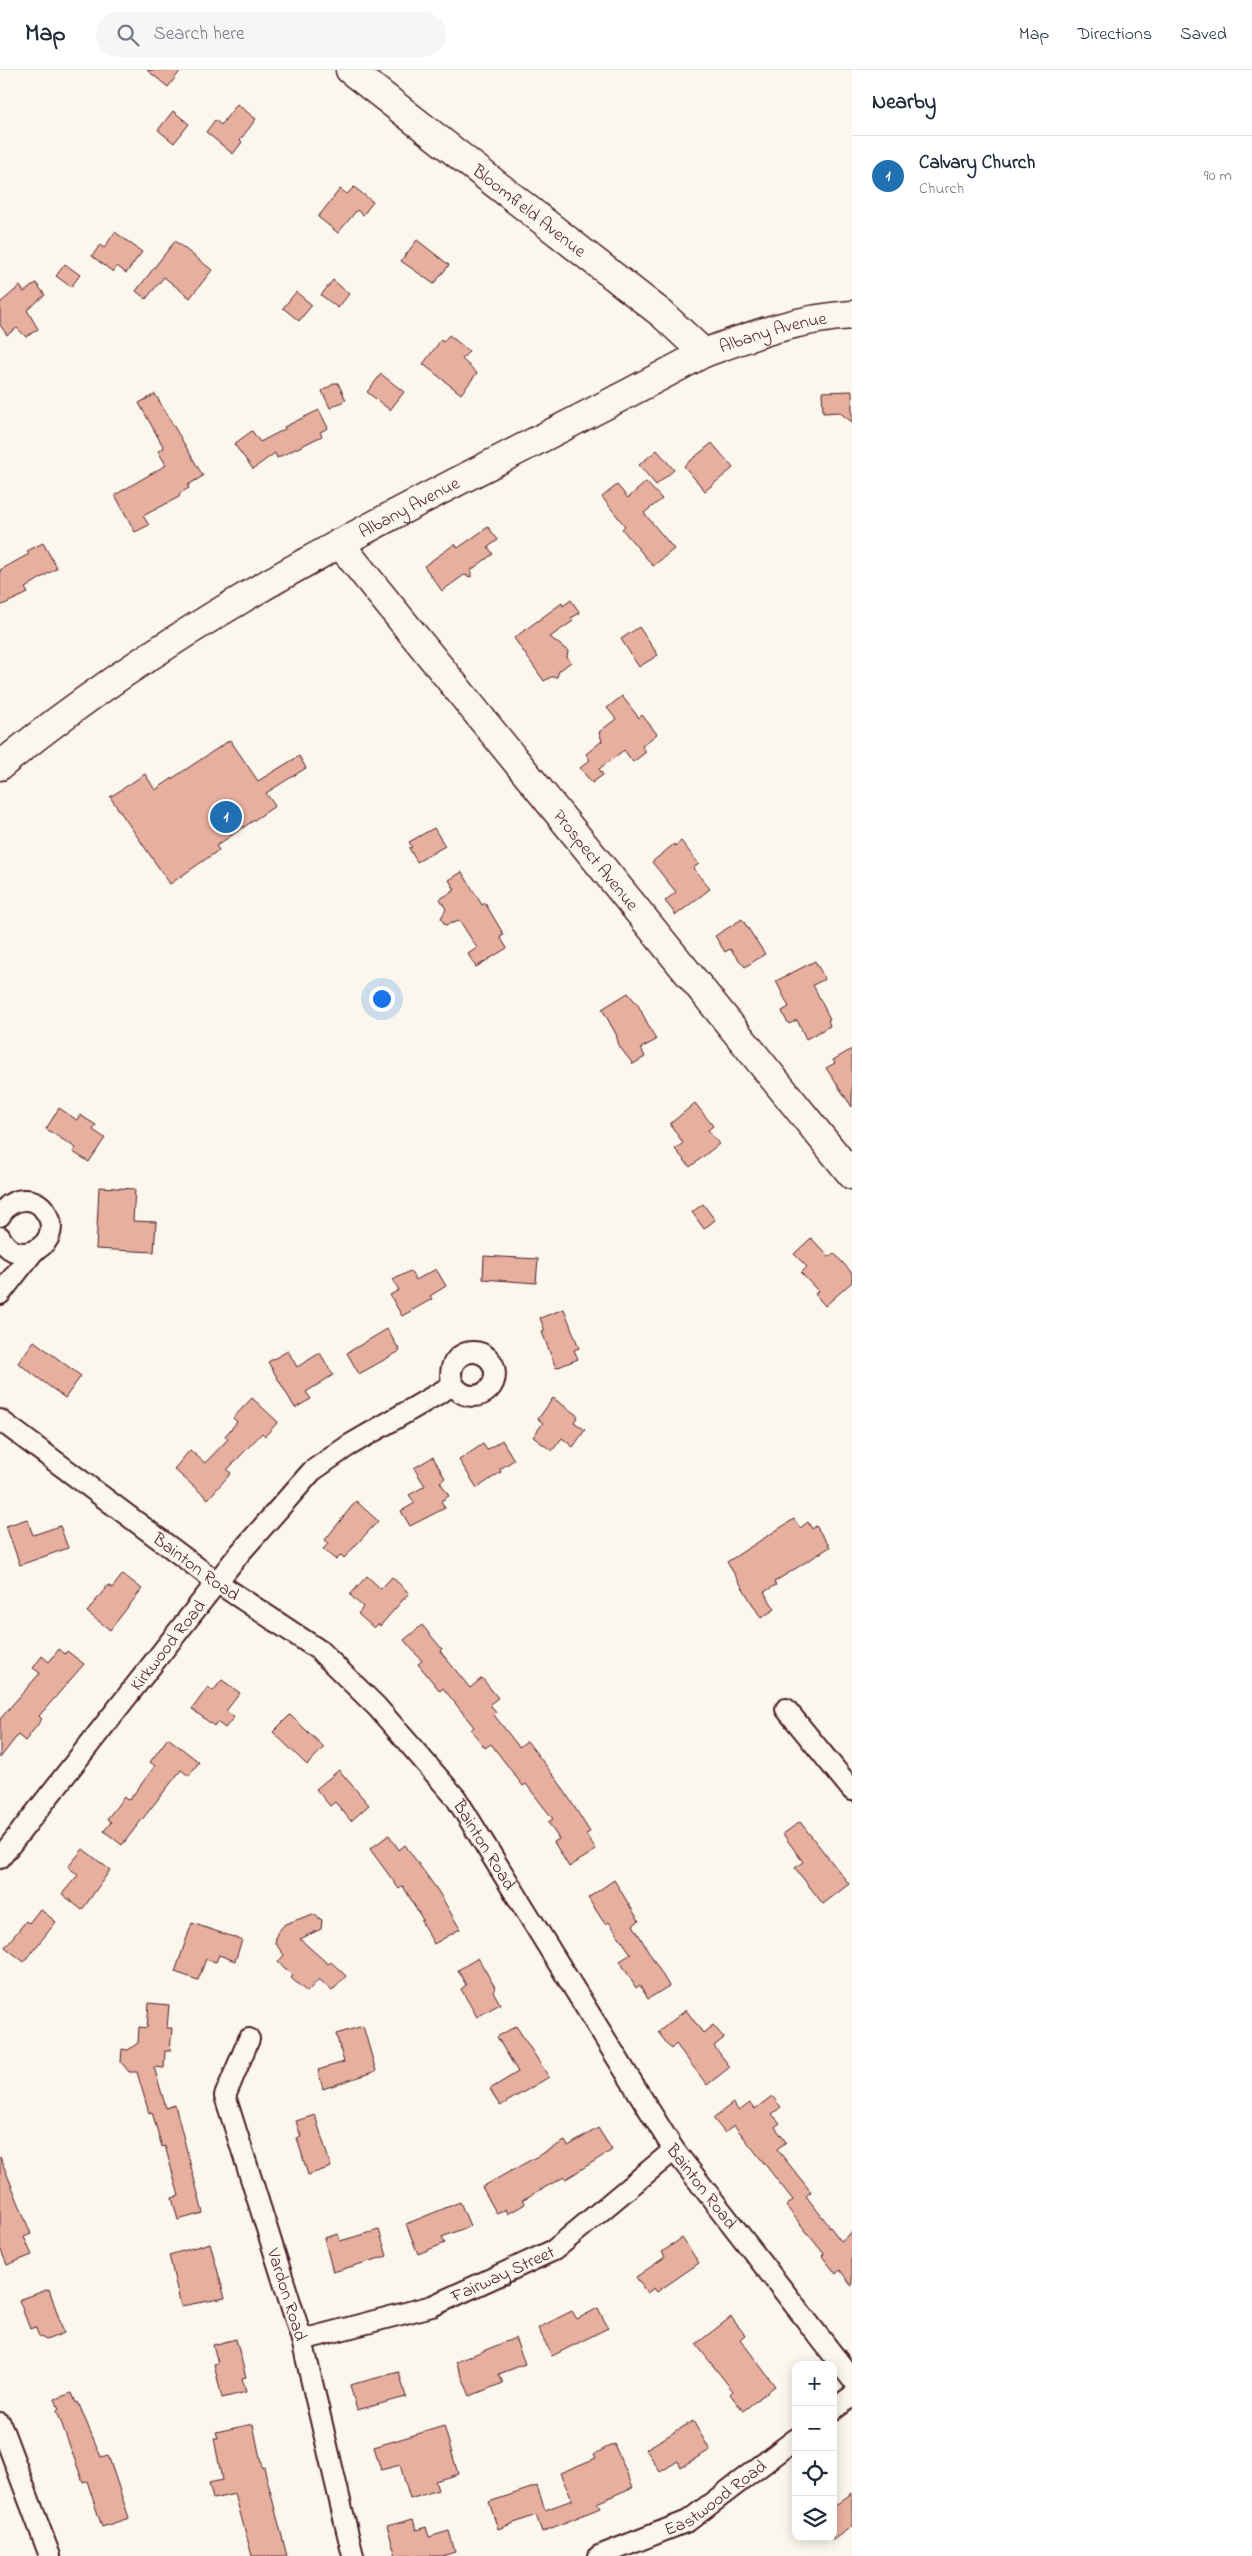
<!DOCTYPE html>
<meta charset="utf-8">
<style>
:root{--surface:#fff;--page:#f6f6f7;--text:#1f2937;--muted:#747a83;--line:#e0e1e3;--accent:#1f6fb2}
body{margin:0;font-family:"Indie Flower",sans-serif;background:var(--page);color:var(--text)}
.controls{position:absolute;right:15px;bottom:15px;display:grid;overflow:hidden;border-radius:10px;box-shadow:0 2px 12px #0003}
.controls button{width:45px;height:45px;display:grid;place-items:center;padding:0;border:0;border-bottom:1px solid var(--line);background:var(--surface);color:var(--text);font:25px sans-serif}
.you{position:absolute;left:381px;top:928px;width:18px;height:18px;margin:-12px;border:4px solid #fff;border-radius:50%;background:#1a73e8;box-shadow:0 0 0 8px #1a73e833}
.badge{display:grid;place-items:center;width:32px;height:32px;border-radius:50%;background:var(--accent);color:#fff;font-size:16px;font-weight:700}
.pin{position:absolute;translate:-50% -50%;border:2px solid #fff;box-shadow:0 1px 5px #0006}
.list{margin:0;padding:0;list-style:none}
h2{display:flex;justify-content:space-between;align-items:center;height:65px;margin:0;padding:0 20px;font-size:21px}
h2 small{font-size:16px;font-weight:400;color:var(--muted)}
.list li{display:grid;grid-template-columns:32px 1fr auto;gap:15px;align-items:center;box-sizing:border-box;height:80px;padding:0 20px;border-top:1px solid var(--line)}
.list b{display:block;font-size:19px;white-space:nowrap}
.list p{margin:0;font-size:16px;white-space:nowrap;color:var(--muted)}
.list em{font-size:16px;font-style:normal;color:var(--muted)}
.icon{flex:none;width:28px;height:28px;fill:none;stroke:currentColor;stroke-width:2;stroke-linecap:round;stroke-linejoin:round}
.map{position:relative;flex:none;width:852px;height:2486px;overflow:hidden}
header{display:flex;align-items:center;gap:30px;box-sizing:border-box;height:70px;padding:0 25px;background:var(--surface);border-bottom:1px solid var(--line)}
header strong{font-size:24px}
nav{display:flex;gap:28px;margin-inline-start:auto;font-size:18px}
.search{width:350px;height:45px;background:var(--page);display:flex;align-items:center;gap:12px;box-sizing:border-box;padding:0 18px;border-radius:28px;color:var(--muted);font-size:19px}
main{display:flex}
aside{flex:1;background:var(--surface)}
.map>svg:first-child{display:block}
.building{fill:#e7af9e;stroke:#4a1f2b}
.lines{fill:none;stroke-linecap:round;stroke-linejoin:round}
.minor-casing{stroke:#4a1f2b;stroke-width:24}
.secondary-casing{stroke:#4a1f2b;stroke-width:31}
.primary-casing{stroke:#4a1f2b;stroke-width:31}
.trunk-casing{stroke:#4a1f2b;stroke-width:31}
.minor{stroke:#fbf7ec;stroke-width:20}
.secondary{stroke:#fbf7ec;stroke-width:28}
.primary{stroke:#fbf7ec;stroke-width:28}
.trunk{stroke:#fbf7ec;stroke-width:28}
.labels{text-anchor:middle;stroke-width:4;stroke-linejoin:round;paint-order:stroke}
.street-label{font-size:18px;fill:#4a1f2b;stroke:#fbf7ec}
</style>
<header>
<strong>Map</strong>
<div class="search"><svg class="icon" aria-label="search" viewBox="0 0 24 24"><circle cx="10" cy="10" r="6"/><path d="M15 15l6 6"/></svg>Search here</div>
<nav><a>Map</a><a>Directions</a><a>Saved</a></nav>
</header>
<main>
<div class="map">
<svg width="852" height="2486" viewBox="0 0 852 2486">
<rect width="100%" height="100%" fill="#fbf7ec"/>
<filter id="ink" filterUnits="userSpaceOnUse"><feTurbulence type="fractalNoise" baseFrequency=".02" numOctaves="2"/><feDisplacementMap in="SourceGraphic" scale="10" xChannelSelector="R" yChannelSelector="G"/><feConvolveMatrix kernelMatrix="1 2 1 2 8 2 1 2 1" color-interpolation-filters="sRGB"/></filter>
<g filter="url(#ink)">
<g class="building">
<polygon points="147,0 181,0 168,17"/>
<polygon points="237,34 256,49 240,70 242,72 233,84 206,62 215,50 221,55"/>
<polygon points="173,41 189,54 174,73 158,60"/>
<polygon points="354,117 373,132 363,145 357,140 338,163 318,147 340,119 347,124"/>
<polygon points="115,162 142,182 126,203 117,196 113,202 92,186 100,175 104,178"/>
<polygon points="417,170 449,195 434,214 401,191"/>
<polygon points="175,171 212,200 190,228 164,207 146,229 136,221"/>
<polygon points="65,194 80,205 71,217 56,206"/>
<polygon points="333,210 349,224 338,238 321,225"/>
<polygon points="36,213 45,225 27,240 38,259 26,267 17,258 7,265 0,255 0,233 20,216 24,222"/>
<polygon points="296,222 312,235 299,251 283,238"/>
<polygon points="449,265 469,281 462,289 477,303 461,324 423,294 441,270 443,272"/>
<polygon points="381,304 404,322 390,340 367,322"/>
<polygon points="335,313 338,313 346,330 330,338 322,321"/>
<polygon points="852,321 852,352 839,342 823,343 822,322"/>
<polygon points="155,324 203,406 188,415 189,418 180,423 179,427 143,446 149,455 135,462 115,425 166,395 158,381 164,378 139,333"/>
<polygon points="319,340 328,358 320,362 322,366 277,388 275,383 253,399 234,374 252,361 260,372 285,359 284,357"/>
<polygon points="712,373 733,398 705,421 684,396"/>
<polygon points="657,380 674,400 656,415 639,395"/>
<polygon points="646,412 662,429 644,443 674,479 653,496 622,459 625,456 602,427 617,415 628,428"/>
<polygon points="488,457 498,470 488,477 493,484 471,500 471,507 464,505 442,521 424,496 455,474 458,478"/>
<polygon points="43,473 57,498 25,518 28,523 24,525 0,536 0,500 29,484 27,481"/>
<polygon points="571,530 580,543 571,548 573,551 550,567 568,581 567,587 571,592 559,601 557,607 551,607 544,611 514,568 562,533 563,536"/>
<polygon points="639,557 658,585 639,597 621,569"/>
<polygon points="622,626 639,648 642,645 657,664 642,676 646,682 633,692 624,680 599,699 603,705 592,713 580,698 590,690 586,684 602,671 599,662 616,649 607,638"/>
<polygon points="230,670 258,711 299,686 306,698 266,723 275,736 216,776 219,780 170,814 110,727 145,704 155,720"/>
<polygon points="434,758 445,776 417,792 409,778 412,777 409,772"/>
<polygon points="681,771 699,794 693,798 710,819 676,845 665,831 676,822 652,792 674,774 675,776"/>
<polygon points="462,802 482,835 485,833 504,865 500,867 507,878 476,897 468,884 477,878 460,851 445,855 441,848 446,839 440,829 455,820 449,810"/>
<polygon points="742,849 765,884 745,897 730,879 725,882 715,866"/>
<polygon points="815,891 825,909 813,915 830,949 828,950 830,956 806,969 797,950 789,954 785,948 782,941 789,937 776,911"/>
<polygon points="628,923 638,935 656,970 641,978 645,987 633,994 619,976 616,964 602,939"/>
<polygon points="852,979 852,1037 826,998 835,993 833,990"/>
<polygon points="695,1033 713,1056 708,1060 719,1074 690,1097 675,1079 683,1073 670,1054"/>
<polygon points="59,1038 77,1050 80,1045 96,1055 93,1060 105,1068 89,1092 73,1082 76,1078 46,1059"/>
<polygon points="99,1117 135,1119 133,1151 156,1152 154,1182 96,1179"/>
<polygon points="703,1134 715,1150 704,1159 692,1142"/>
<polygon points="811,1168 829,1187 834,1183 852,1203 852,1212 825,1236 815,1224 818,1221 801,1203 807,1197 794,1184"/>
<polygon points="484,1186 538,1189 536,1213 483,1209"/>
<polygon points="436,1199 446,1216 430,1226 432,1229 402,1246 390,1225 399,1220 393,1210 410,1201 416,1210"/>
<polygon points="564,1239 579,1278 574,1280 578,1289 556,1298 542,1262 545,1261 540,1248"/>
<polygon points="387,1259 400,1281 359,1304 347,1283"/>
<polygon points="34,1271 81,1306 65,1328 18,1293"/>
<polygon points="288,1281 297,1297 320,1283 333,1305 306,1322 311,1329 295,1338 268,1292"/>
<polygon points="252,1328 278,1352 265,1366 262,1363 227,1400 231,1403 208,1429 174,1399 190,1380 205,1393 228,1369 225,1366 237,1352 233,1348"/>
<polygon points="553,1328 578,1346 574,1352 585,1360 573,1377 562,1368 552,1381 533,1367 543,1353 538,1349"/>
<polygon points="502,1370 514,1390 500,1399 501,1402 477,1418 459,1390 483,1374 487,1380"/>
<polygon points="433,1387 445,1408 440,1412 449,1426 441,1431 445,1438 410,1456 401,1441 415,1433 409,1425 425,1416 414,1398"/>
<polygon points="356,1431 378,1451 344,1488 341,1485 336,1490 323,1479 328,1474 325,1470"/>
<polygon points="27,1449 33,1465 60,1456 68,1478 20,1495 6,1456"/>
<polygon points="794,1449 800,1458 808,1452 812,1459 816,1456 830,1477 774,1512 776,1515 764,1522 775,1539 761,1548 727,1492"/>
<polygon points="123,1504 142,1519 110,1560 87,1542 108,1515 112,1518"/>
<polygon points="367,1506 381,1519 392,1507 409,1523 380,1556 378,1554 374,1558 358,1544 363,1537 350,1525"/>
<polygon points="422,1555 442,1579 440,1581 470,1618 482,1608 498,1628 490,1634 496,1643 494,1645 519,1677 527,1671 560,1714 590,1762 586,1764 596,1780 569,1797 554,1772 559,1769 548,1752 553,1749 526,1714 523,1716 491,1674 485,1678 471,1660 474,1657 443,1618 440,1621 418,1594 422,1591 404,1570"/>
<polygon points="59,1579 65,1584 67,1581 84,1594 39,1646 42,1649 25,1671 18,1665 0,1688 0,1649 40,1603 33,1598 42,1586 49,1592"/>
<polygon points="222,1610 240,1623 226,1641 234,1647 225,1658 217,1652 214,1656 192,1639 208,1617 213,1621"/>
<polygon points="290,1645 324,1677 307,1695 273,1662"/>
<polygon points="168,1668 199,1692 189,1706 181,1700 122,1775 104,1761 111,1752 107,1749 124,1727 127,1730 130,1729 155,1696 150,1692"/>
<polygon points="339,1700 369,1735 351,1751 335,1732 330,1736 316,1719"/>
<polygon points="800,1752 849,1814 823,1834 795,1798 803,1792 783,1764"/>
<polygon points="389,1765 399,1780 405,1775 438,1821 460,1859 434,1874 421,1851 423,1850 403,1816 399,1819 370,1779"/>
<polygon points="83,1779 110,1800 82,1840 62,1824 78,1805 68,1797"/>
<polygon points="614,1810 639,1851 633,1855 669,1916 648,1929 640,1915 636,1918 620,1891 631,1884 609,1852 605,1854 588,1828"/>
<polygon points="40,1839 56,1852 24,1892 5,1877 26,1851 29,1853"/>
<polygon points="313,1844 322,1850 321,1859 300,1869 328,1894 331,1892 346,1906 332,1921 319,1909 307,1922 291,1908 293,1905 278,1892 284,1885 275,1873 277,1863 285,1854"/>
<polygon points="192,1853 242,1870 235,1891 219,1885 216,1892 206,1889 198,1910 175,1902"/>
<polygon points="478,1888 496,1919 493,1921 500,1934 477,1947 461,1919 466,1915 458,1900"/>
<polygon points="149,1933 169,1935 167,1958 172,1958 170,1981 165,1981 164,1998 154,1997 166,2038 175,2035 203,2143 178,2150 172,2128 179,2126 165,2076 162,2077 152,2042 149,2043 137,2002 129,2002 121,1992 122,1979 128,1980 138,1973 139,1957 147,1958"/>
<polygon points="686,1940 703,1963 713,1955 724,1968 714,1976 730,1997 707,2015 676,1974 671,1979 658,1962"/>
<polygon points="363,1956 376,2001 323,2019 318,2000 344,1992 336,1964"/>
<polygon points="516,1956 549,2007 500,2036 490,2019 518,2002 497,1967"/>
<polygon points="772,2026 781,2037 772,2044 780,2053 775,2057 786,2072 777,2079 811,2122 806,2126 841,2171 852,2162 852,2216 840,2200 836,2204 822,2186 824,2184 786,2136 793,2130 734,2055 725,2063 713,2048 733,2033 739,2041 750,2033 755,2039"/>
<polygon points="315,2045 331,2097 308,2105 297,2068 301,2067 296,2051"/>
<polygon points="598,2058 612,2080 566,2109 564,2107 522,2130 525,2134 508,2144 506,2139 497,2144 482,2117 565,2071 568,2076"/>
<polygon points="0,2087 31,2164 24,2167 32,2185 7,2195 0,2178"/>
<polygon points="460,2132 470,2156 442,2167 445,2173 418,2184 406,2154"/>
<polygon points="379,2160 387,2186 333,2202 324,2168 338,2164 340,2171"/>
<polygon points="682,2168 699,2193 657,2222 654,2218 647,2223 636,2207 665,2187 662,2182"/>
<polygon points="210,2173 225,2228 181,2236 169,2185"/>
<polygon points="49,2219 64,2263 46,2270 39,2266 35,2257 30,2259 19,2230"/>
<polygon points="598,2238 608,2258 552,2286 538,2258 572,2241 577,2249"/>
<polygon points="731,2247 745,2265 740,2269 775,2316 743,2341 730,2324 733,2321 696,2274"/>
<polygon points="515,2268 525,2294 499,2304 503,2313 470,2326 456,2292"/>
<polygon points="236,2269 246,2307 242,2308 246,2322 222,2328 214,2294 218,2293 213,2275"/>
<polygon points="399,2302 406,2327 357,2340 350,2315"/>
<polygon points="72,2323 76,2333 78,2332 101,2387 108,2385 129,2448 102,2457 87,2411 83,2412 57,2341 59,2339 55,2329"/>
<polygon points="693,2351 710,2380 681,2397 678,2391 660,2402 646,2379"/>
<polygon points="253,2354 262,2398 264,2397 287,2486 252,2486 235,2424 213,2429 209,2413 222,2410 214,2368 218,2368 216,2362"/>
<polygon points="444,2356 458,2404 435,2411 438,2420 410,2429 400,2395 381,2400 374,2377"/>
<polygon points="614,2374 633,2417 597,2433 600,2438 542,2462 536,2445 498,2459 489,2432 537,2416 545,2440 572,2430 560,2403 596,2388 594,2384"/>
<polygon points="852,2423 852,2456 833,2470 833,2437"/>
<polygon points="413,2449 416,2460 426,2457 429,2467 449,2461 455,2482 442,2486 396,2486 387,2456"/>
</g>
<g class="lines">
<defs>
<g id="minor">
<path d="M0 1146C5 1137 13 1130 25 1130 33 1130 41 1134 45 1141 68 1171 18 1203 0 1167"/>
<polyline points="0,1224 33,1182"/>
<circle cx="473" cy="1304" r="22"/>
<path id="s1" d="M0 1350 218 1513 319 1580 377 1637 456 1728 674 2080 852 2309"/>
<polyline points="786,1639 852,1720"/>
<path id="s2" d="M0 1788 239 1484 312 1401 348 1376 453 1315"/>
<path id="s3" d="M249 1969 225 2026 302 2270 353 2486"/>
<path id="s4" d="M302 2270 432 2236 554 2180 674 2080"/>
<polyline points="833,2340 852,2326"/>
<polyline points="0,2353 50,2486"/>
<path id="s5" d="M599 2486 688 2451 796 2369"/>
</g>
<g id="secondary">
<path id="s6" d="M339 473 852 1105"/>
</g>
<g id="primary">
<path id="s7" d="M350 0 662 244 704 283"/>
</g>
<g id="trunk">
<path id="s8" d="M0 696C211 521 465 413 704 283 752 265 800 248 852 245"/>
</g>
</defs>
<use href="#minor" class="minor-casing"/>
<use href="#secondary" class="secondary-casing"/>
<use href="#primary" class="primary-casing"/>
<use href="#trunk" class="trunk-casing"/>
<use href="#minor" class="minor"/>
<use href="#secondary" class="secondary"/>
<use href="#primary" class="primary"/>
<use href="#trunk" class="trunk"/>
</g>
</g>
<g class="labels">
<g class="street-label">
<text dy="6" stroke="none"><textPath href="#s7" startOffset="228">Bloomfield Avenue</textPath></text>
<text dy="6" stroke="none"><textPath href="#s8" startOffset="890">Albany Avenue</textPath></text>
<text dy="6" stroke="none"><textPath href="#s8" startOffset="485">Albany Avenue</textPath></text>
<text dy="6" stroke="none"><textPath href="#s6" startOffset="408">Prospect Avenue</textPath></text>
<text dy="6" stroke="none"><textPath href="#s1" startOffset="245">Bainton Road</textPath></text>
<text dy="6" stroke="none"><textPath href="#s2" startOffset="271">Kirkwood Road</textPath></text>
<text dy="6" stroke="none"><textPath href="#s1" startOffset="650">Bainton Road</textPath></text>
<text dy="6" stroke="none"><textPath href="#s1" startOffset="1055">Bainton Road</textPath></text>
<text dy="6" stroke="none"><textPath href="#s4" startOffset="212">Fairway Street</textPath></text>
<text dy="6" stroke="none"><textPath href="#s3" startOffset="270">Vardon Road</textPath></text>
<text dy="6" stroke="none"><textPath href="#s5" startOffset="131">Eastwood Road</textPath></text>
</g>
</g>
</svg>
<div class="controls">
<button>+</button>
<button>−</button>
<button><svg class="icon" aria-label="locate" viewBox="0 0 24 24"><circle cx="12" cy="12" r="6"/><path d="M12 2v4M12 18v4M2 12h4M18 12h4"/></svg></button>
<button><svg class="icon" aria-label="layers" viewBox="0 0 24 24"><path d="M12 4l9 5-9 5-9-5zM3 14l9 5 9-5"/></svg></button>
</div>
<div class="you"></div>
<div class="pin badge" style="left:226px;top:747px">1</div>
</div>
<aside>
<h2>Nearby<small></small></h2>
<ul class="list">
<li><span class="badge">1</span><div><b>Calvary Church</b><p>Church</p></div><em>90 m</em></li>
</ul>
</aside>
</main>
